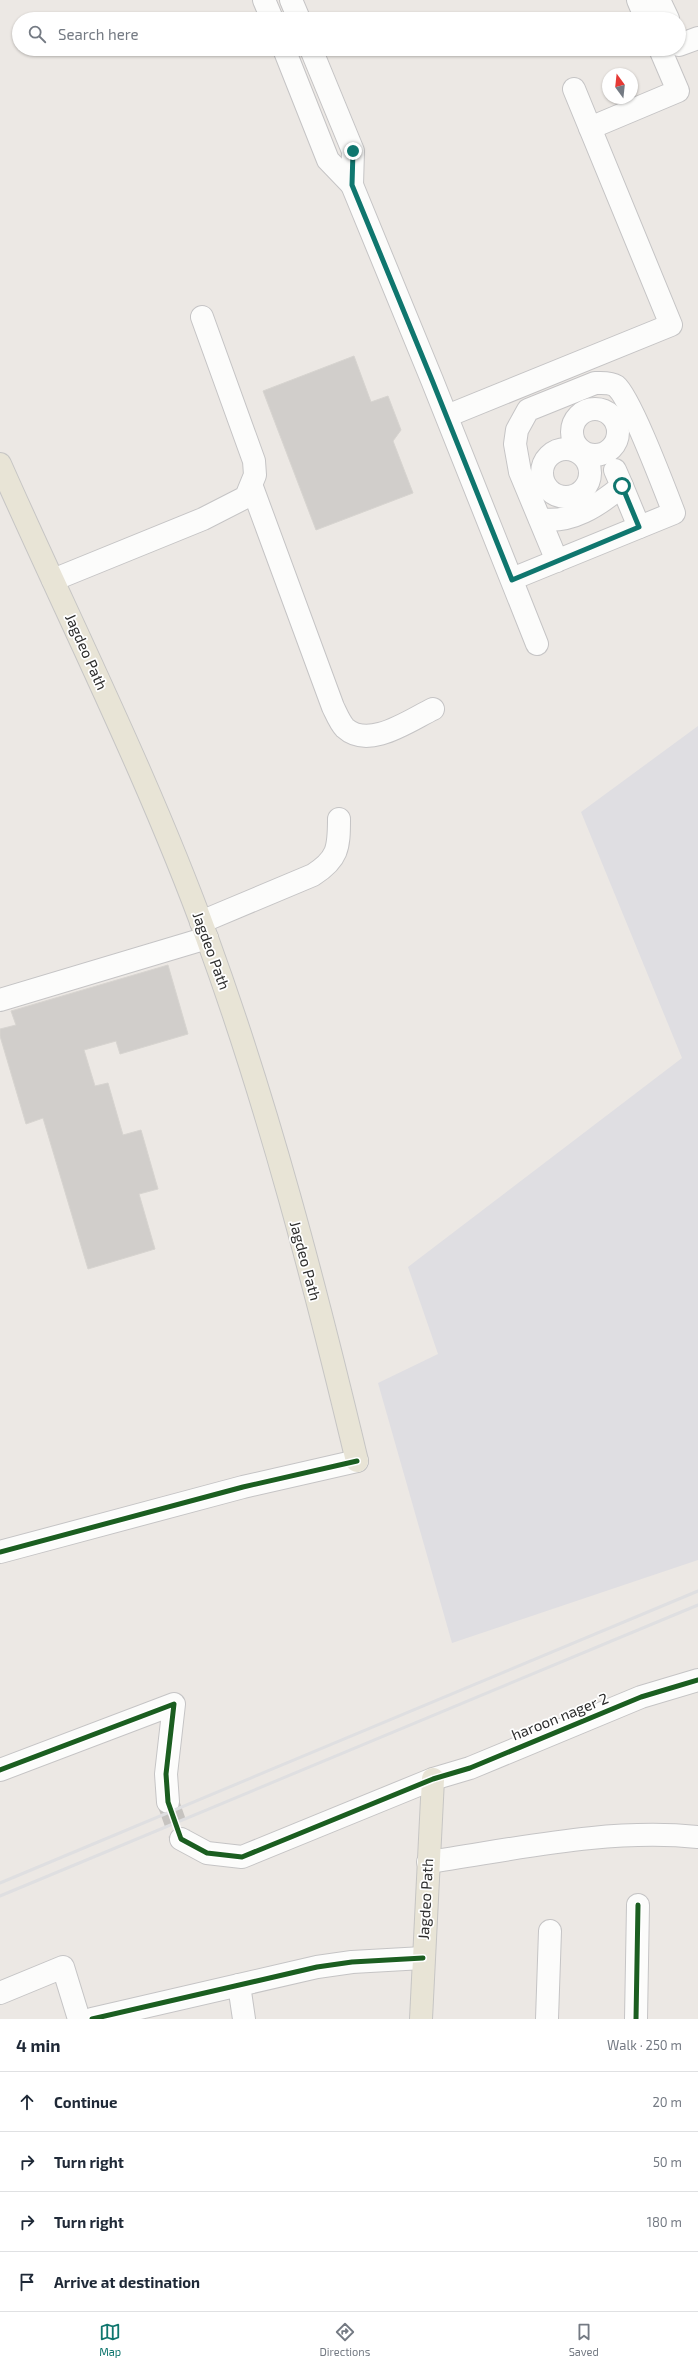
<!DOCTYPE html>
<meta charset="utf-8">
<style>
:root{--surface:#fff;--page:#f6f6f7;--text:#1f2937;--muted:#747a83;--line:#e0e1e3;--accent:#0f766e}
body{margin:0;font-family:"Exo 2",sans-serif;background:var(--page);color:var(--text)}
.compass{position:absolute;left:602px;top:68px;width:36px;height:36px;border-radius:50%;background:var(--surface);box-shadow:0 1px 3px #0004;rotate:345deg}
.stop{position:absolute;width:12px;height:12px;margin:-9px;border:3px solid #0f766e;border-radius:50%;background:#fff}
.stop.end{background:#0f766e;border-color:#fff;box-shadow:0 1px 4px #0008}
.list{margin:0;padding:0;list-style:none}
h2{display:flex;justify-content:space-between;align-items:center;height:52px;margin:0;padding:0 16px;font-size:17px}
h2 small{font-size:13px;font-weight:400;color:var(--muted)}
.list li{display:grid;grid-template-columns:26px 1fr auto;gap:12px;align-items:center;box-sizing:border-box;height:60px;padding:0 16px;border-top:1px solid var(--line)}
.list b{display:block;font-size:15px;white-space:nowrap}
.list em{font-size:13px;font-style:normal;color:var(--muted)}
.icon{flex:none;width:22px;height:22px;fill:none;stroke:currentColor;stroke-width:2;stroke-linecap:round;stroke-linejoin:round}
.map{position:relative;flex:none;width:698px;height:2019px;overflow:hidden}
.search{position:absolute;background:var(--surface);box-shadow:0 1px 3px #0004;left:12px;right:12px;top:12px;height:44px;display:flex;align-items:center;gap:10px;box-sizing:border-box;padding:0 14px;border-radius:22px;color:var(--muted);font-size:15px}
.sheet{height:292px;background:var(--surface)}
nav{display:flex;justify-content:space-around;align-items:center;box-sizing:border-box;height:56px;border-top:1px solid var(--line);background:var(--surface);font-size:11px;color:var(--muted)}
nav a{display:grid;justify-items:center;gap:2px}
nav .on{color:var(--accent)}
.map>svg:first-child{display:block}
.airport{fill:#dfdee2}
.building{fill:#d1cecb;stroke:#d7d4d0}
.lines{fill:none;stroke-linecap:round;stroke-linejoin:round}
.minor-tunnel{stroke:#c6c3c0;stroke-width:22;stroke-dasharray:22 11;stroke-linecap:butt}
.minor-casing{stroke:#c5c4c5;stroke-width:24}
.major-casing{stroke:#c6c5c4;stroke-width:24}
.minor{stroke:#fcfcfb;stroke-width:22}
.major{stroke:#e8e4d6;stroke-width:22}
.rail{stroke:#dfdfe1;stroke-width:3}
.cycleway-casing{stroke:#fff;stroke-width:8}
.cycleway{stroke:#1b5e20;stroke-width:5}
.route{stroke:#0f766e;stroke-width:5}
.labels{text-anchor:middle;stroke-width:3.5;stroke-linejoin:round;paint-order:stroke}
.street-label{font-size:15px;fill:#2e2e2e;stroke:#fff}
</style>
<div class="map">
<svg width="698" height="2019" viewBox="0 0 698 2019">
<rect width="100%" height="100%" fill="#ece8e4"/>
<polygon class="airport" points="698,726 698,1560 452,1643 378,1383 438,1354 408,1267 682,1058 581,812"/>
<g class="building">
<polygon points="354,356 371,402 388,396 401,430 393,441 413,493 316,530 263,391"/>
<polygon points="168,965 188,1034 120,1054 116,1041 84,1050 95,1086 108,1083 123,1135 141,1130 158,1189 139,1194 155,1249 88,1269 43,1118 26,1124 0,1036 0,1029 16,1025 11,1011"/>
</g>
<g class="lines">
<polyline class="minor-tunnel" points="168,1802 181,1839"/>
<defs>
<g id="minor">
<polyline points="264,0 272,19"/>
<polyline points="291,0 299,19"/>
<polyline points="638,0 646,19"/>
<polyline points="659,0 668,19"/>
<polyline points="679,45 698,38"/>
<polyline points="284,49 328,160 352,185 432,380 537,644"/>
<polyline points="311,49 353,151 352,185"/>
<polyline points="590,128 678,91 660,49"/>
<circle cx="595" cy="432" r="23"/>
<polyline points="447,416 671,325 574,89"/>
<circle cx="566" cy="473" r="24"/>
<polyline points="622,486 639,527"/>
<path d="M252 487 333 707C336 713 340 723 345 728 369 750 410 720 433 709"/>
<path d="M540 519C571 524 598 506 622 486L615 470"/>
<path d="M512 579 674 513C665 490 630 397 616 386 610 382 601 383 595 383L528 410 517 430 515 444 520 472 557 561"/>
<polyline points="53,580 203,519 246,497 255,475 254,461 202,317"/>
<path d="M201 922 313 875C338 859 339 848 339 819"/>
<polyline points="0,1000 207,938"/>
<polyline points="0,1552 243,1487 357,1461"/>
<polyline points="0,1770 174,1704 166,1774 168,1802"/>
<polyline points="181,1839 207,1853 242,1857 433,1779 470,1768 641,1697 698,1680"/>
<path d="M428 1862C517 1849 608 1828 698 1837"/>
<polyline points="239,1985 244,2019"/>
<polyline points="0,1993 63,1967 79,2019"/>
<polyline points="92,2019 317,1967 352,1962 423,1958"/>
<polyline points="547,2019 550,1931"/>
<polyline points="636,2019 638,1905"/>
</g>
<g id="major">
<path d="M0 464C70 622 148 776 207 938 269 1108 315 1285 357 1461"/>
<polyline points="421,2019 433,1779"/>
</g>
</defs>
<use href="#minor" class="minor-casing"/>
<use href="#major" class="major-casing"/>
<use href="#minor" class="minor"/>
<use href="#major" class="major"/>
<g class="rail">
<polyline points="0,1883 698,1591"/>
<polyline points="0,1896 698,1605"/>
</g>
<defs>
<g id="cycleway">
<polyline points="0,1552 243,1487 357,1461"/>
<polyline points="0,1770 174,1704 166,1774 168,1802 181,1839 207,1853 242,1857 433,1779 470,1768 641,1697 698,1680"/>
<polyline points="92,2019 317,1967 352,1962 423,1958"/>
<polyline points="636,2019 638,1905"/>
</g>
</defs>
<use href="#cycleway" class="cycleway-casing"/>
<use href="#cycleway" class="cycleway"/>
</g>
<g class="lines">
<polyline class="route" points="353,151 352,185 432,380 512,580 639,527 622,486"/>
</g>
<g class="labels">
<g class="street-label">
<text transform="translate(86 652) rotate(66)" y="5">Jagdeo Path</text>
<text transform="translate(211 951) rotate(70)" y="5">Jagdeo Path</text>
<text transform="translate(305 1261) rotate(75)" y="5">Jagdeo Path</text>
<text transform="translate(560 1717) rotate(-22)" y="5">haroon nager 2</text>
<text transform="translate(426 1899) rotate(-87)" y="5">Jagdeo Path</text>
</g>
</g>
</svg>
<svg class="compass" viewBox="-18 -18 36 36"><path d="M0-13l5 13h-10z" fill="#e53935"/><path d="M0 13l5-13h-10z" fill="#747a83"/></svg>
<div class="stop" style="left:622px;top:486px"></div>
<div class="stop end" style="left:353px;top:151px"></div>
<div class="search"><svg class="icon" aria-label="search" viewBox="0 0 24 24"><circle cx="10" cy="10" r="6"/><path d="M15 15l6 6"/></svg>Search here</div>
</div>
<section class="sheet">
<h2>4 min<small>Walk · 250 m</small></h2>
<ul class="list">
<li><svg class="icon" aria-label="ahead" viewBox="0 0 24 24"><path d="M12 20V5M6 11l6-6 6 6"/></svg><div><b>Continue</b></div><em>20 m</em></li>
<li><svg class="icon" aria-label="right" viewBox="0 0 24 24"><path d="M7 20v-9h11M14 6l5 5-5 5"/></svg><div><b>Turn right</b></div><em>50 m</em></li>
<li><svg class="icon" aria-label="right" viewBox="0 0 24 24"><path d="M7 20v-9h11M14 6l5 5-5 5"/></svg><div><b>Turn right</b></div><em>180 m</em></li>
<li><svg class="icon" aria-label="arrive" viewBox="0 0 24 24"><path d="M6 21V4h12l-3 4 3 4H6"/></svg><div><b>Arrive at destination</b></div></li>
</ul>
</section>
<nav>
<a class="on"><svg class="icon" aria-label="map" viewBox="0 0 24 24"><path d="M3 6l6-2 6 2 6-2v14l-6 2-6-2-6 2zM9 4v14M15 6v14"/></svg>Map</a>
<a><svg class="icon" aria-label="directions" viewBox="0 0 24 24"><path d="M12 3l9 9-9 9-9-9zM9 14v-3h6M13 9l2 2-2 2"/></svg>Directions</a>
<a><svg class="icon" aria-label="saved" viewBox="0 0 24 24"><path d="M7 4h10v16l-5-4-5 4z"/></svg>Saved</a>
</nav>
